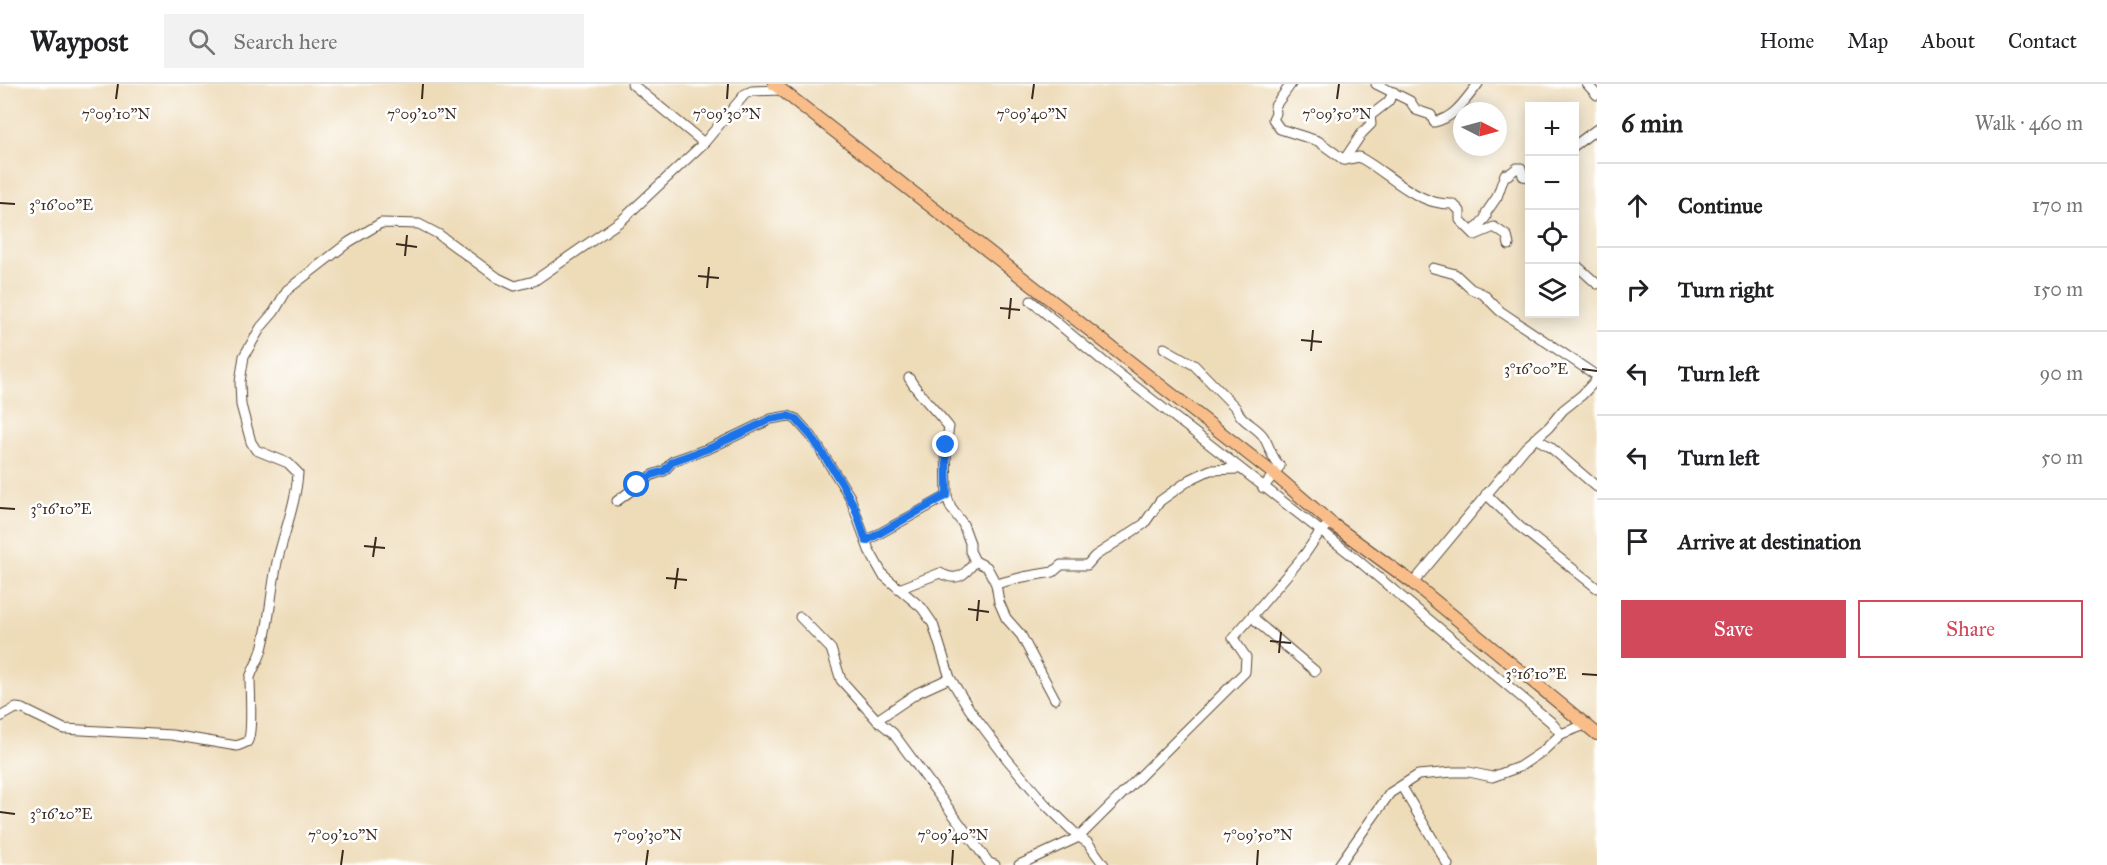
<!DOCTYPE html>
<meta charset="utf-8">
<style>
:root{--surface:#fff;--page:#f2f2f2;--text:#202124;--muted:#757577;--line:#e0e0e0;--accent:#d1495b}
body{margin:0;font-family:"IM FELL Great Primer",serif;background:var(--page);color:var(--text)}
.controls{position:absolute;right:18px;top:18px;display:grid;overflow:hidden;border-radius:0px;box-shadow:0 3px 15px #0003}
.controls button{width:54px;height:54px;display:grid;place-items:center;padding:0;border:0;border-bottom:2px solid var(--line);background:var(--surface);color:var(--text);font:30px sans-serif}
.compass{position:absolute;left:1453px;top:18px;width:54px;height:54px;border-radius:50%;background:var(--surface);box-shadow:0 3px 15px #0003;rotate:96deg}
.stop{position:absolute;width:18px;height:18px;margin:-14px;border:4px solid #1a73e8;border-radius:50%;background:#fff}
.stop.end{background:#1a73e8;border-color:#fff;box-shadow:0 2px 6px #0008}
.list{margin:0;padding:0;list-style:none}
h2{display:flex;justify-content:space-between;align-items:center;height:78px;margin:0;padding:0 24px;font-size:26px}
h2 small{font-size:20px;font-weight:400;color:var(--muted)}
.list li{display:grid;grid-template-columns:39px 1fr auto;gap:18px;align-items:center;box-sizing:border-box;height:84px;padding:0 24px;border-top:2px solid var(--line)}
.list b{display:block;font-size:22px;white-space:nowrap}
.list em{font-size:20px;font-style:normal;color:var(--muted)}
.actions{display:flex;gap:12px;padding:18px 24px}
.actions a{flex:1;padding:14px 0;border:2px solid var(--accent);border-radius:0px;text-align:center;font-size:21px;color:var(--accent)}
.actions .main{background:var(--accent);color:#fff}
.icon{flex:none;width:33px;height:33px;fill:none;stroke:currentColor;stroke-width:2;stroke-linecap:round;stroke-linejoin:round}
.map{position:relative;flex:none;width:1597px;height:781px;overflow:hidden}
header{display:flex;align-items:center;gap:36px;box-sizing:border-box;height:84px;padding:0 30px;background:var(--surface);border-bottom:2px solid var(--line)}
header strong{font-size:28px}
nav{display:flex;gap:33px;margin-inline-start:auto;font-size:21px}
.search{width:420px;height:54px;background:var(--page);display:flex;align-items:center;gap:15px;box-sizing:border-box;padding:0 21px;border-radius:0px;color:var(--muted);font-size:22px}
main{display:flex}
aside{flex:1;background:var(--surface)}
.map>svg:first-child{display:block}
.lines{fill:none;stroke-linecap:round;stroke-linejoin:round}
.minor-casing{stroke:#564535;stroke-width:11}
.major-casing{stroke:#564535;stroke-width:14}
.minor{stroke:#fff;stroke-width:9}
.major{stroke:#f8bd89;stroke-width:12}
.route{stroke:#1a73e8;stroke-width:8}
.ticks{fill:none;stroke:#3b2a1e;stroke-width:2}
.ticks-label{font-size:15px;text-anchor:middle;fill:#3b2a1e;stroke:#fff;stroke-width:5;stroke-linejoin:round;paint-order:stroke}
</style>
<header>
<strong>Waypost</strong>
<div class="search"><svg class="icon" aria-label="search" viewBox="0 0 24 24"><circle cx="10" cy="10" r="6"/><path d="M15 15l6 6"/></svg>Search here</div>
<nav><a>Home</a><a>Map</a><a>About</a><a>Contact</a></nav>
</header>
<main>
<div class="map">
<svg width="1597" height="781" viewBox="0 0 1597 781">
<rect width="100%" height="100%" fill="#fff"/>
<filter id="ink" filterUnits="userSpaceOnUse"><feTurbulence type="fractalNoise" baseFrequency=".0167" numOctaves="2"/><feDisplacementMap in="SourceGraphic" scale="12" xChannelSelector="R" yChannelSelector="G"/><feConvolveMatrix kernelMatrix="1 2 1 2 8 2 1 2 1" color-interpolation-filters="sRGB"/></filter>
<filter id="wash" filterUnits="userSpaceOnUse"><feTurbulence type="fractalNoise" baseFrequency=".008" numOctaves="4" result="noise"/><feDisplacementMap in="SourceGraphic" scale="24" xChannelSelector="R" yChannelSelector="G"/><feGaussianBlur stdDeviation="1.35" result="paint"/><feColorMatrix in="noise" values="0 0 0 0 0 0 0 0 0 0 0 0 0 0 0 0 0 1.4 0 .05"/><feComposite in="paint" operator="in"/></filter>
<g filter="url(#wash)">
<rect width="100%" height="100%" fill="#eedcb9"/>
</g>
<g filter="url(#ink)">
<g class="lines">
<defs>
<g id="minor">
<polyline points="632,0 704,59"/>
<path d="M1291 0 1275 22 1276 29 1273 35 1280 45 1318 57 1344 76 1359 73C1389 89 1417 122 1453 120L1460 127V136L1475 151 1494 143 1507 152 1509 161"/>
<path d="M1376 0 1410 17 1416 26 1431 31 1434 38C1455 34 1465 16 1478 0"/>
<polyline points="1587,0 1597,11"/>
<polyline points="1574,62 1597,45"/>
<polyline points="1344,76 1362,49 1371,40 1370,32 1388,18 1394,8"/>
<polyline points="1473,148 1486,133 1486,129 1497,113 1505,90 1508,91 1517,84 1521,84 1523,92 1530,93"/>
<polyline points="1574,179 1597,200"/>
<polyline points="1433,184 1455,190 1471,205 1483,210 1500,227 1597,292"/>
<polyline points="1031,217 1104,278 1354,473 1494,590 1551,638 1561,650"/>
<path d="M1164 264 1194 281 1236 324C1241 338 1255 341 1263 352 1270 362 1271 374 1280 382L1263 404"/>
<path d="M909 294C920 313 936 326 949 343L946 361 947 413 951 424 963 440 970 459V467L975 477"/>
<polyline points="1535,354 1549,362 1597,403"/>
<polyline points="1486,410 1520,443 1597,504"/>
<polyline points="617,417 652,391 664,387 673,377 710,364 771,335 788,332 796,335 812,353 850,413 869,466 883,491 922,524 933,540 950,594 970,626 1007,675 1045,720 1079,753 1088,759 1104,781"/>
<polyline points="866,457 947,412"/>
<polyline points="1413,499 1526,363 1549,343 1563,326 1582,311 1597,295"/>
<polyline points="996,500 1023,493 1053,488 1061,481 1087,481 1095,472 1144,440 1160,417 1191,395 1210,386 1238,385"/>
<path d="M899 505 940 489C956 498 965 492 975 477L987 483 996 500 999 518 1006 534 1021 551 1055 615"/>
<polyline points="800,533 831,565 841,596 877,636 893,649 983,771 989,779 995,781"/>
<polyline points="1315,587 1257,538 1253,531 1305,470 1320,448 1331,439"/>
<path d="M0 633 16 624 23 625 64 645 172 651 237 662C239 661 245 659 247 658 253 652 250 605 250 594 253 583 260 575 262 565 270 536 271 507 277 478 284 449 296 419 298 389L288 379 256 366 251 358 241 321 240 298 244 272 261 243 274 228 287 206 349 158 381 139 419 140 438 150 498 194 515 202 534 197 622 136 704 59 745 10 752 7 781 6"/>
<polyline points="877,636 917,609 950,594"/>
<polyline points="1402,703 1448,781"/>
<polyline points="1019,781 1079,753 1245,588 1246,573 1233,554 1253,531"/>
<polyline points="1339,781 1390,709 1418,691 1453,688 1469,688 1492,693 1519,683 1543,667 1561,650 1585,641"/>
</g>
<polyline id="major" points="774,0 1274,390 1331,439 1413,499 1597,650"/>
</defs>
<use href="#minor" class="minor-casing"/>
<use href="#major" class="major-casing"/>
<use href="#minor" class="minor"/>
<use href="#major" class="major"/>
</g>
</g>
<g class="lines" filter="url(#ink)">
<polyline class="route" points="637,401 652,391 664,387 673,377 710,364 771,335 788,332 796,335 812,353 841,398 855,424 866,457 947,411 946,361"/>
</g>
<path class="ticks" d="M116 15 118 0M422 15 423 0M727 15 728 0M1032 15 1034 0M1337 15 1339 0M0 119 15 120M396 160 417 163M405 172 407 151M698 192 719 194M707 204 709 183M1000 224 1020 226M1009 235 1011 214M1301 256 1322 258M1311 267 1313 246M1582 285 1597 287M0 424 15 425M364 462 385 464M373 473 376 453M666 494 687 496M675 505 678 484M968 525 989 528M977 537 979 516M1270 557 1291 559M1279 569 1281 548M1582 590 1597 591M0 728 15 730M341 781 343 766M646 781 648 766M952 781 953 766M1257 781 1258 766"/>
<g class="ticks-label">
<text x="116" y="35">7°09'10"N</text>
<text x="422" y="35">7°09'20"N</text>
<text x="727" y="35">7°09'30"N</text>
<text x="1032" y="35">7°09'40"N</text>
<text x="1337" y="35">7°09'50"N</text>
<text x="61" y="126">3°16'00"E</text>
<text x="1536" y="290">3°16'00"E</text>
<text x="61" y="430">3°16'10"E</text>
<text x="1536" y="595">3°16'10"E</text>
<text x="61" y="735">3°16'20"E</text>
<text x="343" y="756">7°09'20"N</text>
<text x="648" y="756">7°09'30"N</text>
<text x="953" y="756">7°09'40"N</text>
<text x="1258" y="756">7°09'50"N</text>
</g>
</svg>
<div class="controls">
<button>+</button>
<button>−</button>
<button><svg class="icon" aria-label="locate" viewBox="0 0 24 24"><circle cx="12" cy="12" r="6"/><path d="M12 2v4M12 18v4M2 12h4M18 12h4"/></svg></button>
<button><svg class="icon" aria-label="layers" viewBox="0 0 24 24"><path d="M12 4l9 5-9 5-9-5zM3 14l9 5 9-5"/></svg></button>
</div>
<svg class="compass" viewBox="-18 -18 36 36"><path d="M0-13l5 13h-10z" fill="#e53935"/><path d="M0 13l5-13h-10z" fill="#757577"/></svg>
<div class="stop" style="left:637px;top:401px"></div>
<div class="stop end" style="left:946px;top:361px"></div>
</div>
<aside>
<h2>6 min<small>Walk · 460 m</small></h2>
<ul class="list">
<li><svg class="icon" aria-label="ahead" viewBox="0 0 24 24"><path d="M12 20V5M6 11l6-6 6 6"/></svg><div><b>Continue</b></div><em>170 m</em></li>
<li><svg class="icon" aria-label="right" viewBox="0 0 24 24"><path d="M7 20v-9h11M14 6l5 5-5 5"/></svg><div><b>Turn right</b></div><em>150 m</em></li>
<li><svg class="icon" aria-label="left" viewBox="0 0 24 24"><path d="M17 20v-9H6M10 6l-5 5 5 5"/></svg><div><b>Turn left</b></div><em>90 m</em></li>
<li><svg class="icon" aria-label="left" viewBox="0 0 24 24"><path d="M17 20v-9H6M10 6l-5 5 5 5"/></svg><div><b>Turn left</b></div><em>50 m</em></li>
<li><svg class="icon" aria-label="arrive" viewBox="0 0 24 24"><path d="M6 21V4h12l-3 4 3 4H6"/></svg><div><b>Arrive at destination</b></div></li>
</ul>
<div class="actions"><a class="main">Save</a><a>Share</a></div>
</aside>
</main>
